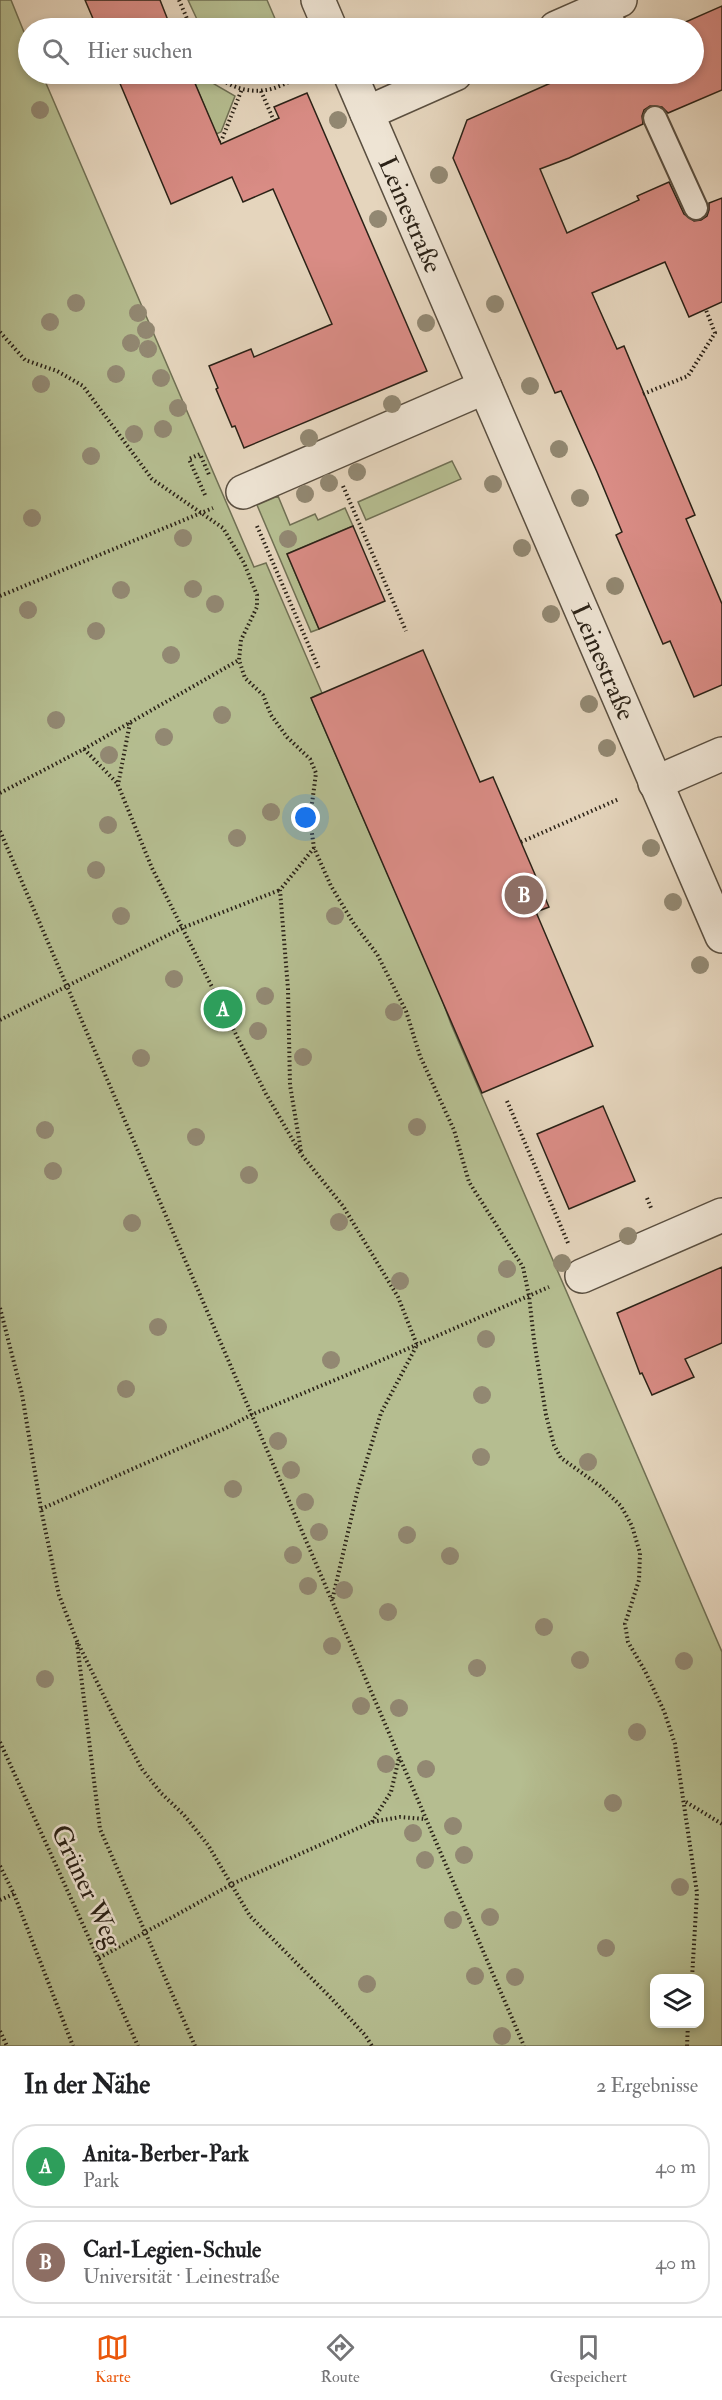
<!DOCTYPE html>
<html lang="de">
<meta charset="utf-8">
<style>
:root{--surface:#fff;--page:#f2f2f2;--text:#202124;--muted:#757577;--line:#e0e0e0;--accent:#ea580c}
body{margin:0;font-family:"IM FELL Double Pica",serif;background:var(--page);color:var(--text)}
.controls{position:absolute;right:18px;bottom:18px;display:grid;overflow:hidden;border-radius:12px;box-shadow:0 3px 9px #0003}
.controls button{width:54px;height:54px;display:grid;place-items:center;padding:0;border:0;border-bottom:2px solid var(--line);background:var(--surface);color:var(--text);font:30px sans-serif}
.you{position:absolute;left:306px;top:818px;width:21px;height:21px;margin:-15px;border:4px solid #fff;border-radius:50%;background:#1a73e8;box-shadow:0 0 0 9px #1a73e833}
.badge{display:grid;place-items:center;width:39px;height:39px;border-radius:50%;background:var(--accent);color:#fff;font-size:20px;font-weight:700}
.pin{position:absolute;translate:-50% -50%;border:3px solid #fff;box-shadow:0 2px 6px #0006}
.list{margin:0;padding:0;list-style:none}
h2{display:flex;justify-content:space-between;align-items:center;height:78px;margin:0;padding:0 24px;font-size:26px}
h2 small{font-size:20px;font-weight:400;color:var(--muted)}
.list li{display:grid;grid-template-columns:39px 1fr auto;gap:18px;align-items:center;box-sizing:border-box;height:84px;margin:0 12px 12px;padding:0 12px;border:2px solid var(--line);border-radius:24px}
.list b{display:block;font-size:22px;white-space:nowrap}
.list p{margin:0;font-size:20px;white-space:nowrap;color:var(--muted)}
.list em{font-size:20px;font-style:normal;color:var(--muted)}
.icon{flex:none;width:33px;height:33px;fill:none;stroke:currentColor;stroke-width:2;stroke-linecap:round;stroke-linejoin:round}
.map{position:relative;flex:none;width:722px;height:2046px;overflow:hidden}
.search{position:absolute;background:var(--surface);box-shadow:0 3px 9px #0003;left:18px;right:18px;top:18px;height:66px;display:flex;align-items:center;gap:15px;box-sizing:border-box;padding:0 21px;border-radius:33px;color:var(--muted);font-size:22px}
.sheet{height:270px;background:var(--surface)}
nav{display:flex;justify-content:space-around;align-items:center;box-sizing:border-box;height:84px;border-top:2px solid var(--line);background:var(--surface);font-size:16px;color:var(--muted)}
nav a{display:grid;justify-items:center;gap:3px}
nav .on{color:var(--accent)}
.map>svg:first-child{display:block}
.green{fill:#b5bd90;stroke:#707054;stroke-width:1.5;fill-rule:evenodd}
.building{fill:#d98c85;stroke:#2b2217;stroke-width:1.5}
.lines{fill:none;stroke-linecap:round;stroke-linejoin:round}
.service-casing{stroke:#5a4f40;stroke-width:26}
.minor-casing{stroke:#5a4f40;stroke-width:36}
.path{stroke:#2b2217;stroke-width:4;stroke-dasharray:1.5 3;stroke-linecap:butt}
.service{stroke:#eee4d4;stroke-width:22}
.minor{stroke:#eee4d4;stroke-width:33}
.tree{fill:#928872}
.labels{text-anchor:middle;stroke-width:5;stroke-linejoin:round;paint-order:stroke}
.street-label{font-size:26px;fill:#2b2217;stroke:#eee4d4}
</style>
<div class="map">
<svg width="722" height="2046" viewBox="0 0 722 2046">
<rect width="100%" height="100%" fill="#e5d5bd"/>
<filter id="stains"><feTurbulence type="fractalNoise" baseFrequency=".00333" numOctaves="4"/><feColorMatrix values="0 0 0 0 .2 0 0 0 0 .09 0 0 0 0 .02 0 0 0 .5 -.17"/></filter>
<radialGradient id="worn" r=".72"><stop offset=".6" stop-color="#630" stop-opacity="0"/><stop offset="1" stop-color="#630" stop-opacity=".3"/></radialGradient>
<g class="green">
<path d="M0 0H11L28 42V74H42L254 567 266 563 322 693 311 698 440 994 451 1024 722 1652V2046H0ZM654 1978H700V2024H654Z"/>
<polygon points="188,0 267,0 279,28 201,28"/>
<polygon points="191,74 204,74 214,84 235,96 221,132 216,134"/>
<polygon points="452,461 461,479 366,520 358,502"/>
<polygon points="278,496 290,525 315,514 318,520 345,508 353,526 287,554 319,629 311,632 257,505"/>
</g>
<g class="building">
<polygon points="85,0 160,0 171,28 97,28"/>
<polygon points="722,6 722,90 668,113 662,107 650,106 644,110 642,116 643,124 569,158 540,169 567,233 639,200 637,196 669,182 684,214 694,221 701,220 707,216 709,210 709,203 722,198 722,302 689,317 665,262 592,293 617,349 624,346 695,515 686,519 722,604 722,685 694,697 670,641 663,644 616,535 622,532 597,472 561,391 555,393 453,158 467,120 571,74 693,74 693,28 672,28"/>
<polygon points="116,74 191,74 221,144 279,118 274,107 307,93 427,371 244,448 235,426 232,427 216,389 218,388 209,366 251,349 254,357 332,324 273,189 243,202 232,177 171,204"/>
<polygon points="353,526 385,601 319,629 287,554"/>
<polygon points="423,650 480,782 493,777 549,907 536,912 593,1046 482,1093 311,698"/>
<polygon points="603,1106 635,1181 569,1209 537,1134"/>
<polygon points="722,1267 722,1343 685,1359 694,1377 652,1395 642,1373 640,1374 617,1313"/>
</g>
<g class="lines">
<defs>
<g id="service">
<polyline points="606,6 616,28"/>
<polyline points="655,118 696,208"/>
</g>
<g id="minor">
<polyline points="318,0 330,28"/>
<polyline points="556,28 620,0"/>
<path id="s1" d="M350 74 722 936"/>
<polyline points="367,113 455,74"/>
<polyline points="243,492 485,387"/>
<polyline points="655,783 722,754"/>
<polyline points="582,1276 722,1215"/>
</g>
</defs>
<use href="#service" class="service-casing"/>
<use href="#minor" class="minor-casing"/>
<g class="path">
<polyline points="179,0 191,28"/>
<path d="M216 74C231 90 257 95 277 87 288 83 297 77 308 77"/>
<polyline points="261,91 274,121"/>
<polyline points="219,141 222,139 242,89"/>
<polyline points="0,332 25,360 57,371 83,386 152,479 223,528 244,563 257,595 257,607 241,640 239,660 245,678 263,695 271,715 287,737 310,759 316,773 310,819 314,848 331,886 354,924 377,954 406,1011 420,1056 454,1130 469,1182 523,1267 529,1296 534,1340 546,1415 554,1445 561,1458 600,1486 621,1506 632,1526 640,1553 639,1580 625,1624 628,1642 645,1671 664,1711 675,1744 697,1893 692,1978"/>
<polyline points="643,394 688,376 715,333 706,310"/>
<polyline points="343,486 406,631"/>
<polyline points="205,495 189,459 200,454 210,477"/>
<polyline points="257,526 319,669"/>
<polyline points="0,596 213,508"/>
<polyline points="130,723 118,785 152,868 266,1094 301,1154 343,1206 398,1297 417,1345 381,1413 358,1489 332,1601"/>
<polyline points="84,749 118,784"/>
<polyline points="0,793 84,749 239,660"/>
<polyline points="0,831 524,2046"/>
<polyline points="521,842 619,799"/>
<polyline points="0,1020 182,928 280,890"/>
<polyline points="507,1101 568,1243"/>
<polyline points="301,1151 290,1085 288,989 280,890 314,848"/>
<polyline points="647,1198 651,1208"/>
<polyline points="0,1308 22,1394 41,1509 59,1595 76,1639 116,1721 142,1769 161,1793 184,1815 208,1845 250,1916 331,1998 365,2035 372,2046"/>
<polyline points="41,1509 226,1428 251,1415 366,1367 549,1287"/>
<polyline points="77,1643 100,1829 195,2046"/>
<polyline points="0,1742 138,2046"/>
<polyline points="686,1802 722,1824"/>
<polyline points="372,1822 391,1792 399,1758"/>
<polyline points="0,1866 14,1894 73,2046"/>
<polyline points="0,1900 14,1894"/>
<polyline points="99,1958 232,1884 372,1822 400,1817 425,1819"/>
<polyline points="0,2031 7,2046"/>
<polyline points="687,2046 688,2024"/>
</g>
<use href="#service" class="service"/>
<use href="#minor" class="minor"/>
</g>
<g class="tree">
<circle cx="40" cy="110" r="9"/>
<circle cx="338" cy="120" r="9"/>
<circle cx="439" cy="175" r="9"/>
<circle cx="378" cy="219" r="9"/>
<circle cx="76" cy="303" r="9"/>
<circle cx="495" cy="304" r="9"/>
<circle cx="138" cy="313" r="9"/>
<circle cx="50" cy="322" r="9"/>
<circle cx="426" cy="323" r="9"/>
<circle cx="146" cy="330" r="9"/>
<circle cx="131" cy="343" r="9"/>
<circle cx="148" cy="349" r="9"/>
<circle cx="116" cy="374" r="9"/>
<circle cx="161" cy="378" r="9"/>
<circle cx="41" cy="384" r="9"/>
<circle cx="530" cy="386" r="9"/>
<circle cx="392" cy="404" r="9"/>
<circle cx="178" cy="408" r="9"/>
<circle cx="163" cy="429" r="9"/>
<circle cx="134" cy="434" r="9"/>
<circle cx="309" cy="438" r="9"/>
<circle cx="559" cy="449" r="9"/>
<circle cx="91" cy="456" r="9"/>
<circle cx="357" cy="472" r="9"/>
<circle cx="329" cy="483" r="9"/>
<circle cx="493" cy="484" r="9"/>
<circle cx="305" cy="494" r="9"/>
<circle cx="580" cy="498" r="9"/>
<circle cx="32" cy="518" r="9"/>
<circle cx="183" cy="538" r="9"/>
<circle cx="288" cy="539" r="9"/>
<circle cx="522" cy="548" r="9"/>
<circle cx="615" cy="586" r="9"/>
<circle cx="193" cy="589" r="9"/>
<circle cx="121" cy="590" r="9"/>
<circle cx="215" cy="604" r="9"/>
<circle cx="28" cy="610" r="9"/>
<circle cx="551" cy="614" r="9"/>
<circle cx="96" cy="631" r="9"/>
<circle cx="171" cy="655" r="9"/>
<circle cx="589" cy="704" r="9"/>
<circle cx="222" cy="715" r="9"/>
<circle cx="56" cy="720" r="9"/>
<circle cx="164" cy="737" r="9"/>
<circle cx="607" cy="748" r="9"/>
<circle cx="109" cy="755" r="9"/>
<circle cx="271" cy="812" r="9"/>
<circle cx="108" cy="825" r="9"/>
<circle cx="237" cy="838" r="9"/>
<circle cx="651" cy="848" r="9"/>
<circle cx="96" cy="870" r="9"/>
<circle cx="673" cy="902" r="9"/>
<circle cx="121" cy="916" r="9"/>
<circle cx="335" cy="916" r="9"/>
<circle cx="700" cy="965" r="9"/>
<circle cx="174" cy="979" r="9"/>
<circle cx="265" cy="996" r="9"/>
<circle cx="394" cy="1012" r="9"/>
<circle cx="258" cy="1031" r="9"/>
<circle cx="303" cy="1057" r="9"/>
<circle cx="141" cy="1058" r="9"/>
<circle cx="417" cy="1127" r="9"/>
<circle cx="45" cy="1130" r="9"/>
<circle cx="196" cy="1137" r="9"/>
<circle cx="53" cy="1171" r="9"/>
<circle cx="249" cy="1175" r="9"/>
<circle cx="339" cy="1222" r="9"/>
<circle cx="132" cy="1223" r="9"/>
<circle cx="628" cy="1236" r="9"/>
<circle cx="562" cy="1263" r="9"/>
<circle cx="507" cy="1269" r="9"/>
<circle cx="400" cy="1281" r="9"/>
<circle cx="158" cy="1327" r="9"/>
<circle cx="486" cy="1339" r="9"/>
<circle cx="331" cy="1360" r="9"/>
<circle cx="126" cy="1389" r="9"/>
<circle cx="482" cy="1395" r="9"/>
<circle cx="278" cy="1441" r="9"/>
<circle cx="481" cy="1457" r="9"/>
<circle cx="588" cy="1462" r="9"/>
<circle cx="291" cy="1470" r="9"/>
<circle cx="233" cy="1489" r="9"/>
<circle cx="305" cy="1502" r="9"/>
<circle cx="319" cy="1532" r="9"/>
<circle cx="407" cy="1535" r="9"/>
<circle cx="293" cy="1555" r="9"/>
<circle cx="450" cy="1556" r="9"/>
<circle cx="308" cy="1586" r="9"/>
<circle cx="344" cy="1590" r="9"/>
<circle cx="388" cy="1612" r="9"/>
<circle cx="544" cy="1627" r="9"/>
<circle cx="332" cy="1646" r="9"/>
<circle cx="580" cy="1660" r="9"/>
<circle cx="684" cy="1661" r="9"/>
<circle cx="477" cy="1668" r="9"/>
<circle cx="45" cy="1679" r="9"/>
<circle cx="361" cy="1706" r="9"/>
<circle cx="399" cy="1708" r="9"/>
<circle cx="637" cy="1732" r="9"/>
<circle cx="386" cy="1764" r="9"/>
<circle cx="426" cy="1769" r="9"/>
<circle cx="613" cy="1803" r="9"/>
<circle cx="453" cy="1826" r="9"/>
<circle cx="413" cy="1833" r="9"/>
<circle cx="464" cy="1855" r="9"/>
<circle cx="425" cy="1860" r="9"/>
<circle cx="680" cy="1887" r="9"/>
<circle cx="490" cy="1917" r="9"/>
<circle cx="453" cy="1920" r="9"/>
<circle cx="606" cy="1948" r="9"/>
<circle cx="475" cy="1976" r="9"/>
<circle cx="515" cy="1977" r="9"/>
<circle cx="367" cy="1984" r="9"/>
<circle cx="502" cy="2036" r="9"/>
</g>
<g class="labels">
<g class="street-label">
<text dy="9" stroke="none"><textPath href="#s1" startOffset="153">Leinestraße</textPath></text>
<text dy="9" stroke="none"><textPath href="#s1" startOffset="640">Leinestraße</textPath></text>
<text transform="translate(87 1886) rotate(65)" y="9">Grüner Weg</text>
</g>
</g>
<rect width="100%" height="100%" filter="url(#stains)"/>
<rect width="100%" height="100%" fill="url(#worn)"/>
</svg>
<div class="controls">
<button><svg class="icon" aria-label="layers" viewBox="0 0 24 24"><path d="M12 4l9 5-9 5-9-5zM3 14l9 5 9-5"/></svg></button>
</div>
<div class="you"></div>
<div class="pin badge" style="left:223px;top:1009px;background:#2e9e5b">A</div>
<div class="pin badge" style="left:524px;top:895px;background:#8d6e63">B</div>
<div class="search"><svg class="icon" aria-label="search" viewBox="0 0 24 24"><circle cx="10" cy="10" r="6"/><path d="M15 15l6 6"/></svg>Hier suchen</div>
</div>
<section class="sheet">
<h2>In der Nähe<small>2 Ergebnisse</small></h2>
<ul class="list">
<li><span class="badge" style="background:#2e9e5b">A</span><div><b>Anita-Berber-Park</b><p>Park</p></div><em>40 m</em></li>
<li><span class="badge" style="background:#8d6e63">B</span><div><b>Carl-Legien-Schule</b><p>Universität · Leinestraße</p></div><em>40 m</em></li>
</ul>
</section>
<nav>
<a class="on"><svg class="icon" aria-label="map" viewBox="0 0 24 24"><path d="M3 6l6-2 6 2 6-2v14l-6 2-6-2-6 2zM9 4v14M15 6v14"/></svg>Karte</a>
<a><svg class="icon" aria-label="directions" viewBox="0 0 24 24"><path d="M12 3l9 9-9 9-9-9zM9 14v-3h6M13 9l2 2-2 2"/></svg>Route</a>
<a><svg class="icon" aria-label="saved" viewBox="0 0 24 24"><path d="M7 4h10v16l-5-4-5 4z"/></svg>Gespeichert</a>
</nav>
